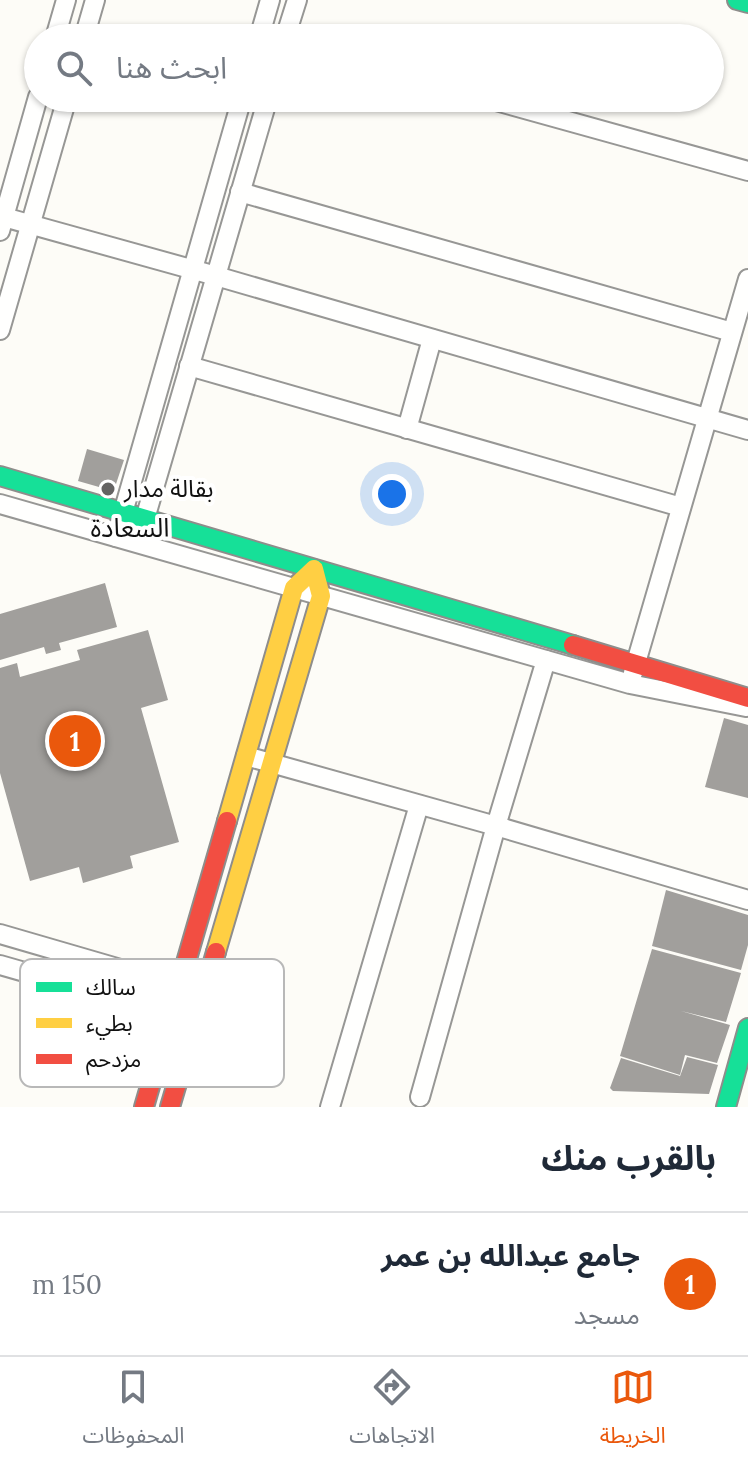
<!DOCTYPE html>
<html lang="ar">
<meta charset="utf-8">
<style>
:root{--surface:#fff;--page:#f2f2f3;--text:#1f2937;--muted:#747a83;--line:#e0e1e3;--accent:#ea580c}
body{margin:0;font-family:Lora,"Noto Sans Arabic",serif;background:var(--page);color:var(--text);direction:rtl}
.you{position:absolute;left:392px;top:494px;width:28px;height:28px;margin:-20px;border:6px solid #fff;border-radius:50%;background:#1a73e8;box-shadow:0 0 0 12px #1a73e833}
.badge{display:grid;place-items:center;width:52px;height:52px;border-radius:50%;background:var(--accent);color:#fff;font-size:26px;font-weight:700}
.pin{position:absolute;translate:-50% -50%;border:4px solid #fff;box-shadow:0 2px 8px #0006}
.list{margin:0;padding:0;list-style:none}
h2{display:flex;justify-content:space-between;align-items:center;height:104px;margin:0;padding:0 32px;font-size:34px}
h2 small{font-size:26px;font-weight:400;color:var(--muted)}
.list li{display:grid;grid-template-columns:52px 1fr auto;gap:24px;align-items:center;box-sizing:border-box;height:144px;padding:0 32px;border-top:2px solid var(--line)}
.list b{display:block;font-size:30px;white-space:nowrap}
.list p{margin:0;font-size:26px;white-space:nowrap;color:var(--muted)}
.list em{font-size:26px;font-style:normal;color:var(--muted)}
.icon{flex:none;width:44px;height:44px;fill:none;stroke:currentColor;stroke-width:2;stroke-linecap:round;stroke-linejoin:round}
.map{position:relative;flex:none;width:748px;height:1107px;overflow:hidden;direction:ltr}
.search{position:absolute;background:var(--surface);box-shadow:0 2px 6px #0004;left:24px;right:24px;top:24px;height:88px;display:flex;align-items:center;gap:20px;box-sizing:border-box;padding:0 28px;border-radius:44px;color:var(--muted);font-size:30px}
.sheet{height:248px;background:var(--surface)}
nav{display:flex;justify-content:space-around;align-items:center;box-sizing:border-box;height:112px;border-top:2px solid var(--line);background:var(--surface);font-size:22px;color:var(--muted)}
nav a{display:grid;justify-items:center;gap:4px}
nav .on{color:var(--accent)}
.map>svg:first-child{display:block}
.building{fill:#a19f9c}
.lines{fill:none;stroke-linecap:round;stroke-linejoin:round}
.street-casing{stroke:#979795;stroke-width:22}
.fast-casing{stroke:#8e8d8b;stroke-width:22}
.slow-casing{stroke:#8e8d8b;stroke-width:22}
.jam-casing{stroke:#8e8d8b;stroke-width:22}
.street{stroke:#fffffe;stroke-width:18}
.fast{stroke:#16e098;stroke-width:18}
.slow{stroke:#ffcf43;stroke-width:18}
.jam{stroke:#f24e42;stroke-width:18}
.poi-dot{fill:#646362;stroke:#fff;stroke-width:3}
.labels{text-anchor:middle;stroke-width:8;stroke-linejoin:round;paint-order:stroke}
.poi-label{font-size:24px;fill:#111;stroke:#fff;text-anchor:start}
.neighbourhood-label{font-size:26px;fill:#111;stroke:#fff}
.key{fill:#fff;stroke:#b8b8b8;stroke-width:2}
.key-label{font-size:22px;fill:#111}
</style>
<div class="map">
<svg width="748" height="1107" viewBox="0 0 748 1107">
<rect width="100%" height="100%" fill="#fdfcf7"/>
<g class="building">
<polygon points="87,449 124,460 116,484 106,489 78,481"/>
<polygon points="105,583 117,627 59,643 61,650 46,654 44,647 0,660 0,614"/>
<polygon points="148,630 168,700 141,708 179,842 130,856 133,868 83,883 79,867 30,881 0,773 0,668 17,663 20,677 80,660 77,650"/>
<polygon points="724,718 748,725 748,798 705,787"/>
<polygon points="666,890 748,915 748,945 741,970 652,946"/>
<polygon points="652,949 741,973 726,1022 681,1011 730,1025 717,1063 685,1055 680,1075 620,1056"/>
<polygon points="687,1057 718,1065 709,1094 613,1091 610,1088 621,1058 680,1076 679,1079"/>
</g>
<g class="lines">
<defs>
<g id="street">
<polyline points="55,38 66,0"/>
<polyline points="84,38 95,0"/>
<polyline points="259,38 270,0"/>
<polyline points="285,38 297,0"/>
<polyline points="485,98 748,171"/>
<polyline points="240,192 732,332"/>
<polyline points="0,216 216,276 748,430"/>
<polyline points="0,231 38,97"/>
<polyline points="0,330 67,98"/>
<polyline points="189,366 681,507"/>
<polyline points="407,429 432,339"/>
<polyline points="0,504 630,684 746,707"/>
<polyline points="142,529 268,98"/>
<polyline points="116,537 242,98"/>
<polyline points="633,673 748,279"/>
<polyline points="246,756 496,826 748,900"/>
<polyline points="0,934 203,993"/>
<polyline points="0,965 182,1017"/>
<polyline points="420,1097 496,826 546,660"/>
<polyline points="330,1107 419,805"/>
</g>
<g id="fast">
<polyline points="737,0 748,3"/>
<polyline points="0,476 573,645"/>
<polyline points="726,1107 748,1028"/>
</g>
<polyline id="slow" points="216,952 321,596 314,569 294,588 227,821"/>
<g id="jam">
<polyline points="573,645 748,698"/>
<polyline points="144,1107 227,821"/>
<polyline points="170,1107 216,952"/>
</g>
</defs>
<use href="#street" class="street-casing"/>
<use href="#fast" class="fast-casing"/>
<use href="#slow" class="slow-casing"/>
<use href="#jam" class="jam-casing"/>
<use href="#street" class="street"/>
<use href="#fast" class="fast"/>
<use href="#slow" class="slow"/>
<use href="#jam" class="jam"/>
</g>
<circle class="poi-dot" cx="108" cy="489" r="8"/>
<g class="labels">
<g class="poi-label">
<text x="124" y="497">بقالة مدار</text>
</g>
<g class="neighbourhood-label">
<text x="130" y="537">السعادة</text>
</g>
</g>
<rect x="20" y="959" width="264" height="128" rx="12" class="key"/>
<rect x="36" y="982" width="36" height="10" fill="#16e098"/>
<rect x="36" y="1018" width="36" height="10" fill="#ffcf43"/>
<rect x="36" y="1054" width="36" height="10" fill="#f24e42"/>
<g class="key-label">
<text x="86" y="995">سالك</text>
<text x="86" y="1031">بطيء</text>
<text x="86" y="1067">مزدحم</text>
</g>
</svg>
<div class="you"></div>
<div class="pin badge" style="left:75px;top:741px">1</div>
<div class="search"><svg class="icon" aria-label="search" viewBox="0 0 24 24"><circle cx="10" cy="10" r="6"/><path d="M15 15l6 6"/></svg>ابحث هنا</div>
</div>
<section class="sheet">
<h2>بالقرب منك<small></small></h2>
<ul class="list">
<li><span class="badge">1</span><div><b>جامع عبدالله بن عمر</b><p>مسجد</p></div><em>150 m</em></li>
</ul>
</section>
<nav>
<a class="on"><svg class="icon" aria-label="map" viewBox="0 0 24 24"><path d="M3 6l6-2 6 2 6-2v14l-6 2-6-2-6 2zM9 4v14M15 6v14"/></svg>الخريطة</a>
<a><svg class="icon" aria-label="directions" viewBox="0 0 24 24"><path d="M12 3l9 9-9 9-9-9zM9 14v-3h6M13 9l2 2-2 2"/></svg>الاتجاهات</a>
<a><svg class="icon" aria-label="saved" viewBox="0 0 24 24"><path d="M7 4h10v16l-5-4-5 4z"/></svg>المحفوظات</a>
</nav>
